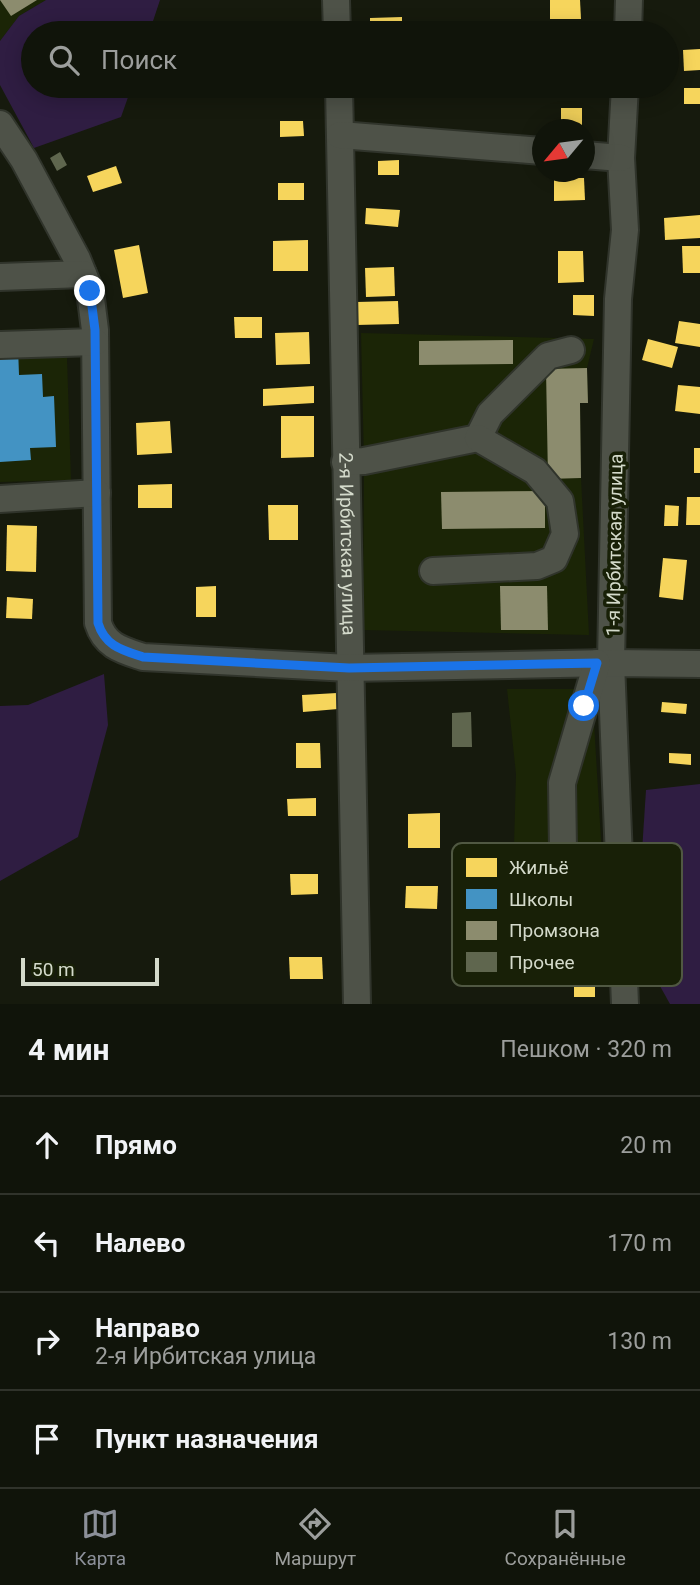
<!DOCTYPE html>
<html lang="ru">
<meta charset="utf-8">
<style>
:root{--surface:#10140a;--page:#191d13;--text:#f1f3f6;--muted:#9c9e9c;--line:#30332b;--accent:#8c9099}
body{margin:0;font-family:Roboto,sans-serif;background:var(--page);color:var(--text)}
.compass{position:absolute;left:532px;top:119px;width:63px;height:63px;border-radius:50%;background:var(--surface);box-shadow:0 4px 18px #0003;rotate:241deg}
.scale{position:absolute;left:21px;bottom:18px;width:138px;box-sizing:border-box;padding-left:7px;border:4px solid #d4dacb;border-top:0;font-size:19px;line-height:24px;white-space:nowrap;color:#d4dacb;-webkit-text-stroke:5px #182007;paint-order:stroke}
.stop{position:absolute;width:21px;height:21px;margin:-16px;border:5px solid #1a73e8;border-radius:50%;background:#fff}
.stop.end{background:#1a73e8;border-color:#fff;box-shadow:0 2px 7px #0008}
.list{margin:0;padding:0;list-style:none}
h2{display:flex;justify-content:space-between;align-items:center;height:91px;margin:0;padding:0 28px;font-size:30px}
h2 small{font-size:23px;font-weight:400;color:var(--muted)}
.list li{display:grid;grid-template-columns:46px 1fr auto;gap:21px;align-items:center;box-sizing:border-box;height:98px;padding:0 28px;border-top:2px solid var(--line)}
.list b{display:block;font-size:26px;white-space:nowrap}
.list p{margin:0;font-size:23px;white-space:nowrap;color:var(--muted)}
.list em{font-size:23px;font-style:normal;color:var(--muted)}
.icon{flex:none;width:38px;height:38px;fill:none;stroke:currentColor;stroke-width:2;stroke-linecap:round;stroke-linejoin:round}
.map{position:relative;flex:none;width:700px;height:1004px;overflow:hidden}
.search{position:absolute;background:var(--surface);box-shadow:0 4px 18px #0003;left:21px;right:21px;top:21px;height:77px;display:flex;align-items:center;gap:18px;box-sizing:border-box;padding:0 24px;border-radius:38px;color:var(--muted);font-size:26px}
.sheet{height:483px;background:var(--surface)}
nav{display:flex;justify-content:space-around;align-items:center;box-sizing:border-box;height:98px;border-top:2px solid var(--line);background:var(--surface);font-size:19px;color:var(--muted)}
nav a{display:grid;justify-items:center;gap:4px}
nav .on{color:var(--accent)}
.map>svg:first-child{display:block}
.built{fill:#1b2506}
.green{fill:#2f1d42}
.homes{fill:#f6d55c}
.schools{fill:#4393c3}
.industry{fill:#8c8c6e}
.building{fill:#5f664e}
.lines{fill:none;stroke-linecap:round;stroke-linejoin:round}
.minor-casing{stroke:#30342b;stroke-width:30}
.minor{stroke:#4e5248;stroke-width:26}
.route{stroke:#1a73e8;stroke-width:9}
.labels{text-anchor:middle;stroke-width:7;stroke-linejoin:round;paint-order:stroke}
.street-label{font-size:19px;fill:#d4dacb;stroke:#182007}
.key{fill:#182007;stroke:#505842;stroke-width:2}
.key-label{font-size:19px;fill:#d4dacb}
</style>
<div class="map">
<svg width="700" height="1004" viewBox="0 0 700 1004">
<rect width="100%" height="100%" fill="#161a0d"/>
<g class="built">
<polygon points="0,0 46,0 19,16 0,41"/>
<polygon points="66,328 71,480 0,482 0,330"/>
<polygon points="361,333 594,339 587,368 588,403 580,403 581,478 589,635 363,630 364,461"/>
<polygon points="507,689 592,689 607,941 493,945 491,847 514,846 516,774"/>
</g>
<g class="green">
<polygon points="46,0 160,0 149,33 33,33 33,86 132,86 121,117 34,148 0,85 0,41 19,16"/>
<polygon points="104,674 108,725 78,837 0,881 0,706 28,705"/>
<polygon points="700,784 700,1004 670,1004 636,943 646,790"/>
</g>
<g class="homes">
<polygon points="550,0 580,0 581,19 550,19"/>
<polygon points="402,17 402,33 370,33 370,18"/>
<polygon points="276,26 277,33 252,33 252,27"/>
<polygon points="700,49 700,70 684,71 683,50"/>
<rect x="684" y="88" width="16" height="16"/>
<rect x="561" y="108" width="21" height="22"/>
<polygon points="280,121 303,121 304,136 280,137"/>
<polygon points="399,160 399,175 378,175 378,161"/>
<polygon points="116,166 122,183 93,192 87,176"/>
<polygon points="554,178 584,178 585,200 554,201"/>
<rect x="278" y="183" width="26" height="17"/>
<polygon points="366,208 400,210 398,227 365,224"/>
<polygon points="700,215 700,238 665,240 664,218"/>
<polygon points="308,240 308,271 273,271 273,241"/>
<polygon points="139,245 148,293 123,298 114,250"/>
<polygon points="682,246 700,246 700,273 683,273"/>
<polygon points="558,251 583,251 584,282 558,283"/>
<polygon points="394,267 395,296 366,297 365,268"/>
<polygon points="573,295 594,295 594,316 573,315"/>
<polygon points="398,301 399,324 356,325 356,302"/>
<polygon points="234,317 262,317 262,338 235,338"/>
<polygon points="679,321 700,324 700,347 675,343"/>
<polygon points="309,332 310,364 276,365 275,333"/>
<polygon points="648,339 678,347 672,368 642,360"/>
<polygon points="678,385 700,387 700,414 675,411"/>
<polygon points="314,386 314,403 263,406 263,389"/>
<polygon points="281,416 314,416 314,457 281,458"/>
<polygon points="170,421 172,453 137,455 136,423"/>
<rect x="694" y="448" width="6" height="25"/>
<polygon points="172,484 172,508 138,508 138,485"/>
<polygon points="687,497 700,497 700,525 686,525"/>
<polygon points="268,505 298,505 298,540 269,540"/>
<polygon points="665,505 679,506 678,526 664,526"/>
<polygon points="7,525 37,526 36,572 6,571"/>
<polygon points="663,558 687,560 683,600 659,597"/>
<polygon points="216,586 216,617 196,617 196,587"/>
<polygon points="7,597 33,599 32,619 6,618"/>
<polygon points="337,693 338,709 303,712 302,695"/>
<polygon points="662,702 687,704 686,714 661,712"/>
<polygon points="296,743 320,743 321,768 296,768"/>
<polygon points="669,753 691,754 691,765 669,763"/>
<polygon points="316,798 316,816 288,816 287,799"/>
<polygon points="440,813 440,848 408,848 408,814"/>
<polygon points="290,874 318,874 318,894 291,895"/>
<polygon points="406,886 438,886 437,909 405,908"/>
<polygon points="289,957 322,957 323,979 290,979"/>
<rect x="574" y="968" width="21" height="29"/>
</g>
<polygon class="schools" points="18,347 19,375 42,374 43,397 54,396 56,447 30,448 31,460 0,462 0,348"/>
<g class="industry">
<polygon points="0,0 37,0 11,16"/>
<polygon points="513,340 513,364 419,365 419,341"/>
<polygon points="587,368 588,403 580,403 581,478 548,479 546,369"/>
<polygon points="545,491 545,528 442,529 441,492"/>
<polygon points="500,586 547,586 548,630 501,630"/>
</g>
<g class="building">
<polygon points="60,152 67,165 57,171 50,158"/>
<polygon points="471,712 472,747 452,747 452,713"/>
</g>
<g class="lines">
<defs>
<g id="minor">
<polyline points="336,0 337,33"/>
<polyline points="628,33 629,0"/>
<path id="s1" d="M339 86 357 1004"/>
<polyline points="625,86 621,158 625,230 618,299 611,663 625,1004"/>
<path d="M0 124 24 160 77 259 90 291 95 330 98 623C105 646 122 650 143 657L349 668 611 663 700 664"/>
<polyline points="340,135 542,151"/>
<polyline points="584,155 621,158"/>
<polyline points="0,277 83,274"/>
<polyline points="0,345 95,342"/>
<polyline points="345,462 364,461 478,438 490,414 548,356 571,350"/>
<polyline points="0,499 97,493"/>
<polyline points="433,571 537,566 554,559 565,534 560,501 535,471 478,438"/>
<polyline points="563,849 562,783 597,663"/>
</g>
</defs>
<use href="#minor" class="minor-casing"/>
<use href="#minor" class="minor"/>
</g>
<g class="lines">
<path class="route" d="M90 291 95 330 98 623C105 646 122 650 143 657L349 668 597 663 584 706"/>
</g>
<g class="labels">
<g class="street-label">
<text dy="7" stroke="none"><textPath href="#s1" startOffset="458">2-я Ирбитская улица</textPath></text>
<text transform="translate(614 545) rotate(-89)" y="7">1-я Ирбитская улица</text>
</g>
</g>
<rect x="452" y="843" width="230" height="143" rx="10" class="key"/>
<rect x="466" y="858" width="31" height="19" fill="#f6d55c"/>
<rect x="466" y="889" width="31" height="20" fill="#4393c3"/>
<rect x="466" y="921" width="31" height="19" fill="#8c8c6e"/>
<rect x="466" y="952" width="31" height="20" fill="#5f664e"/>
<g class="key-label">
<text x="509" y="874">Жильё</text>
<text x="509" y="906">Школы</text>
<text x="509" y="937">Промзона</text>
<text x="509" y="969">Прочее</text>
</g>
</svg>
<svg class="compass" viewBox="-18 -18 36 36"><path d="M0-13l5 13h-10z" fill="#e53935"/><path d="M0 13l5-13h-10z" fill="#9c9e9c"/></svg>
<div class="scale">50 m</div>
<div class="stop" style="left:584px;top:706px"></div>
<div class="stop end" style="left:90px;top:291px"></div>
<div class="search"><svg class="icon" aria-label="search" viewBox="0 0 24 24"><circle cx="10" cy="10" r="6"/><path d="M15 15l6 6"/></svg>Поиск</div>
</div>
<section class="sheet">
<h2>4 мин<small>Пешком · 320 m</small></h2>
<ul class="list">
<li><svg class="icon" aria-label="ahead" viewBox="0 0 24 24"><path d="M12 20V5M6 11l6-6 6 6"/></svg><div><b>Прямо</b></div><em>20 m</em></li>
<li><svg class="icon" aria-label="left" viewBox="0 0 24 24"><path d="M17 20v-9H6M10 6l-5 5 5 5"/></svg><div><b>Налево</b></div><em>170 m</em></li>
<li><svg class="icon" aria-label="right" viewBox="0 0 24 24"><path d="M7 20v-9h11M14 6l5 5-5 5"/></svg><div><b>Направо</b><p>2-я Ирбитская улица</p></div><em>130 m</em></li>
<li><svg class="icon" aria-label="arrive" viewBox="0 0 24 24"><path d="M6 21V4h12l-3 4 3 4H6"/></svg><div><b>Пункт назначения</b></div></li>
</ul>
</section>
<nav>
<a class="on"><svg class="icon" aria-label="map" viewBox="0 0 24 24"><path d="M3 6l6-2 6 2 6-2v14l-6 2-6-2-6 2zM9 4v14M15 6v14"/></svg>Карта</a>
<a><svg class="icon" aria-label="directions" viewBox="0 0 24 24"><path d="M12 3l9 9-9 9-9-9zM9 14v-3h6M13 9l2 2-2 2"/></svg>Маршрут</a>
<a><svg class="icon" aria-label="saved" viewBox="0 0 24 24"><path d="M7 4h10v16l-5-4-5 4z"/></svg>Сохранённые</a>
</nav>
